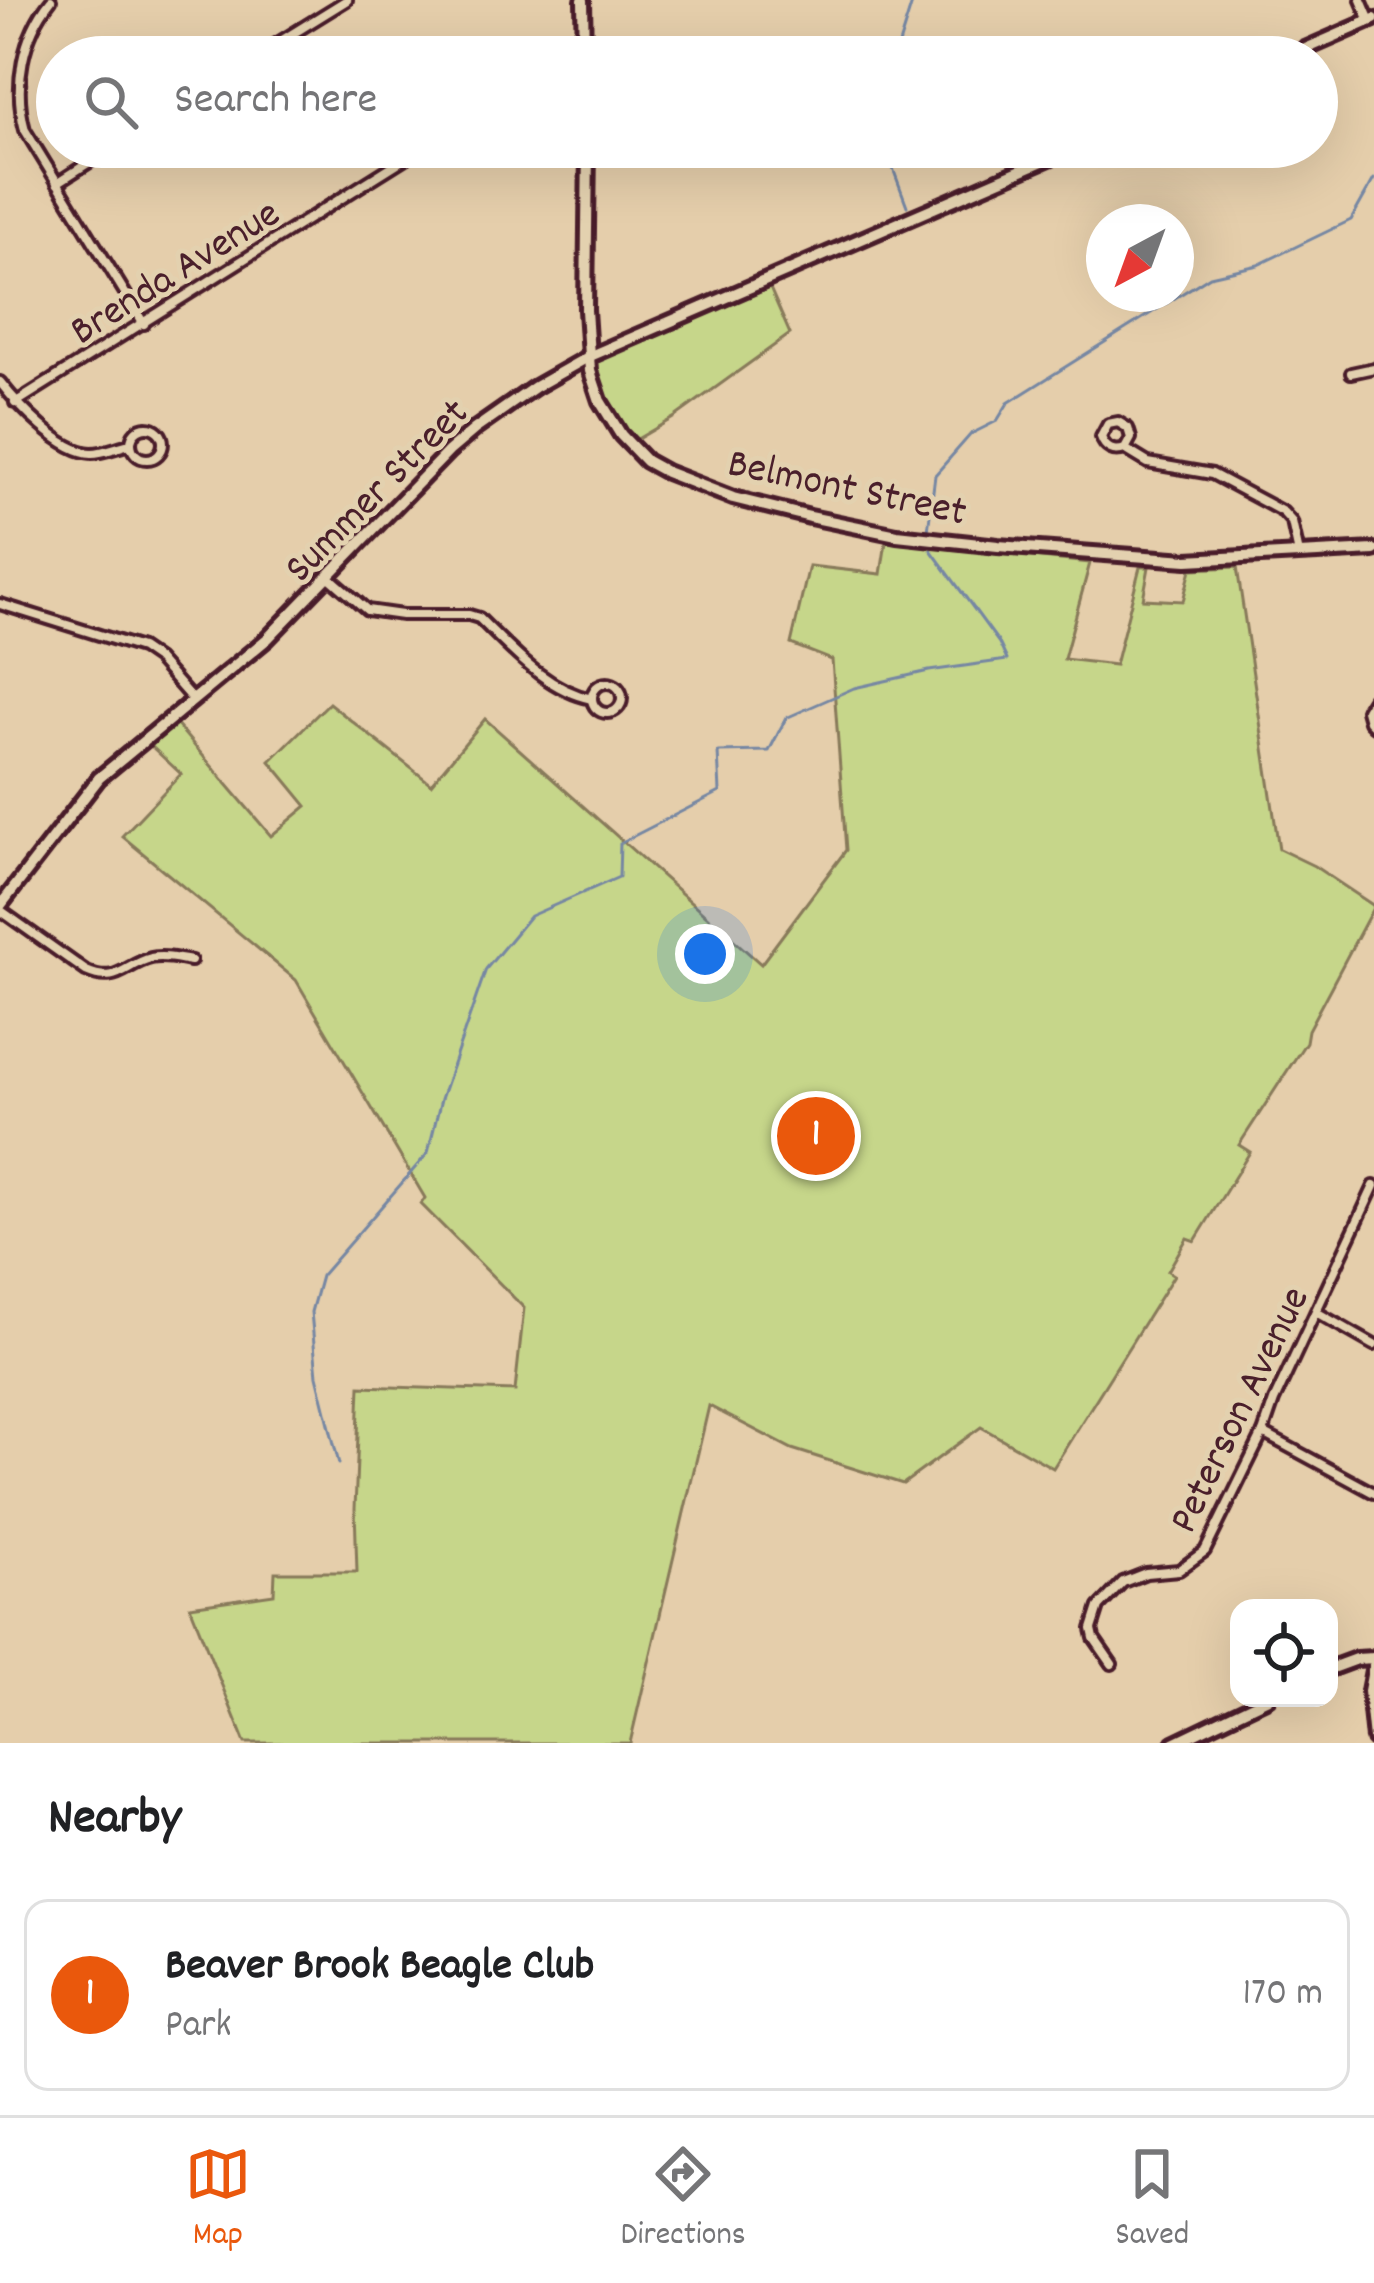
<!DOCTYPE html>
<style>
:root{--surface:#fff;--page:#f6f6f6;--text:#202124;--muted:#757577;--line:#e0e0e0;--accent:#ea580c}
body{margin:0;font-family:Dekko,sans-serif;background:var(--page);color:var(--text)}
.controls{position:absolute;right:36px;bottom:36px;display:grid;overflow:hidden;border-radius:24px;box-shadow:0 12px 48px #0002}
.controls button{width:108px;height:108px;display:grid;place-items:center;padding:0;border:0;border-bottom:3px solid var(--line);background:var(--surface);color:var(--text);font:60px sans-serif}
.compass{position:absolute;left:1086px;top:204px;width:108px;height:108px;border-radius:50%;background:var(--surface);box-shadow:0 12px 48px #0002;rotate:221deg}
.you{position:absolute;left:705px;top:954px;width:42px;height:42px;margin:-30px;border:9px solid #fff;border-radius:50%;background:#1a73e8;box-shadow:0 0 0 18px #1a73e833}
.badge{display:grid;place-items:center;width:78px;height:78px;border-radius:50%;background:var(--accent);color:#fff;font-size:39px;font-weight:700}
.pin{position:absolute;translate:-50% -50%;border:6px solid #fff;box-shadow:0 3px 12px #0006}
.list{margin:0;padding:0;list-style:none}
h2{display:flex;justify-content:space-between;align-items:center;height:156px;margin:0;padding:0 48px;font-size:51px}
h2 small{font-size:39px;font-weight:400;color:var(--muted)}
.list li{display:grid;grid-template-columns:78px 1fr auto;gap:36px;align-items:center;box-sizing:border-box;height:192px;margin:0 24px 24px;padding:0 24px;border:3px solid var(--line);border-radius:24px}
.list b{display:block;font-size:45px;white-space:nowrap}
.list p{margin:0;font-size:39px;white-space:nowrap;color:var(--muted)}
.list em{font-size:39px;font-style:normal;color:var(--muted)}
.icon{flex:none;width:66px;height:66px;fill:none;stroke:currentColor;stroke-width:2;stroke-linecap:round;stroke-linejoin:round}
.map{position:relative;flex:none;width:1374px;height:1743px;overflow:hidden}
.search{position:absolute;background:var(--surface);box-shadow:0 12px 48px #0002;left:36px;right:36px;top:36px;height:132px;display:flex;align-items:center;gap:30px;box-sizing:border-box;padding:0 42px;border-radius:66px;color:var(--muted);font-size:45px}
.sheet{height:372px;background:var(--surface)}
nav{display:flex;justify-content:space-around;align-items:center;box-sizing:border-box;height:168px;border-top:3px solid var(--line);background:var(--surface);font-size:33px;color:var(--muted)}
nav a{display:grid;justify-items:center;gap:6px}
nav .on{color:var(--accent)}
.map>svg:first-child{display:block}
.green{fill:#c6d68a;stroke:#887a5a;stroke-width:3}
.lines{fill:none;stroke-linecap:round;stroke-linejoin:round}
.stream{stroke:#7687a3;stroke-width:3}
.street-casing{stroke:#4a1f2b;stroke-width:16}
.secondary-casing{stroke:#4a1f2b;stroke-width:20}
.street{stroke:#e3d1af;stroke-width:8}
.secondary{stroke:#e3d1af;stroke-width:10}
.labels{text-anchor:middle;stroke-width:10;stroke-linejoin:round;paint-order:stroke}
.street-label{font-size:42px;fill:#4a1f2b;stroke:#e3d1af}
</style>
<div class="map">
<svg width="1374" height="1743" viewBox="0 0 1374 1743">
<rect width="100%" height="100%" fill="#e5ceab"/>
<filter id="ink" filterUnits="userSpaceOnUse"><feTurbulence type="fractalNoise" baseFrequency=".00833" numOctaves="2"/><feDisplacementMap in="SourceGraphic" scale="24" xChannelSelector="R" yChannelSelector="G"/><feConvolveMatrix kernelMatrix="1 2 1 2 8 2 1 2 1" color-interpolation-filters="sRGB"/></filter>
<g filter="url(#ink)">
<g class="green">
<polygon points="769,286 790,334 675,417 632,442 629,441 611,409 594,363"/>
<polygon points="886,542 1090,563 1064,659 1115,665 1140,567 1149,567 1143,599 1183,601 1191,569 1237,567 1279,849 1314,866 1374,906 1308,1030 1306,1042 1239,1145 1250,1152 1195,1241 1187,1238 1168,1271 1174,1275 1053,1468 981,1427 903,1484 792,1449 709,1406 630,1743 245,1743 190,1606 274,1594 275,1572 357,1572 355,1509 360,1386 515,1391 524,1308 421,1204 425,1198 296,980 122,836 181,774 150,745 176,724 271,836 307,806 270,761 329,703 431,784 485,719 761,964 846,850 832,660 791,644 809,566 881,574"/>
</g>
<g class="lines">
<g class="stream">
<polyline points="895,57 913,0"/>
<polyline points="885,147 907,206"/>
<polyline points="928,531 935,475 971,434 997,421 1008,403 1210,276 1258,265 1351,220 1374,179"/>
<polyline points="339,1464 317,1376 311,1312 321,1276 428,1153 441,1099 486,969 530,916 619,877 620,843 720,792 718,752 769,751 786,718 854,688 929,671 1007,660 999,643 931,550"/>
</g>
<defs>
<g id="street">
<path d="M51 0C22 36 13 86 25 130L144 324"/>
<polyline points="1361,0 1370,21"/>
<polyline points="255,57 347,0"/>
<polyline points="565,57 583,46"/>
<polyline points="57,183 113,147"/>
<polyline points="1351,373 1374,368"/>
<path d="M0 382C18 405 61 452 92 453 104 453 119 446 131 444"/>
<polyline points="15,403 423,147"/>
<circle cx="147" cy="443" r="16"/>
<path d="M1125 449 1131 438 1128 428 1118 422 1108 424 1101 437C1105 449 1114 453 1125 449L1148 463 1212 474 1283 512 1292 522 1299 554"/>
<path d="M328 576 367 610 402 615H469L479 618C512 650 546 690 592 699"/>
<polyline points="0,604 141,648 157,659 193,700"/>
<circle cx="607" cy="698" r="15"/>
<polyline points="1374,697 1366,710 1369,721 1374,726"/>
<path d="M0 910 86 971C118 985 124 965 151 958 164 955 178 959 191 961"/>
<polyline points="1316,1312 1374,1345"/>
<polyline points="1263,1433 1374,1493"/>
<polyline points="1112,1664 1094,1638 1092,1629 1099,1607 1123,1582 1146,1573 1179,1570 1205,1551 1263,1433 1274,1401 1374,1186"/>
</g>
<g id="secondary">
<polyline points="583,0 584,57"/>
<polyline points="1287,57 1374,19"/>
<polyline points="588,147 586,310 590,371 600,401 621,435 646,461 666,472 733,498 810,517 897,535 998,546 1187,560 1374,550"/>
<polyline points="0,906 99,778 267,639 449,451 475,429 535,387 588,357 1075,147"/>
<polyline points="1374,1665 1369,1691 1374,1739"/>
<polyline points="1329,1669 1356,1659 1374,1658"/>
<polyline points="1174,1743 1268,1698"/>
</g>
</defs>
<use href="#street" class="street-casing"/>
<use href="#secondary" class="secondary-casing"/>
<use href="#street" class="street"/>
<use href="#secondary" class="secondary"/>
</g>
</g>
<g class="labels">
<g class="street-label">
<text transform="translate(173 269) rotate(-32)" y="15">Brenda Avenue</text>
<text transform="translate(848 484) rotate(12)" y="15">Belmont Street</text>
<text transform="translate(374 488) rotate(-45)" y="15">Summer Street</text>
<text transform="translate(1236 1408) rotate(-64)" y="15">Peterson Avenue</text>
</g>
</g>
</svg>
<div class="controls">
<button><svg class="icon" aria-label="locate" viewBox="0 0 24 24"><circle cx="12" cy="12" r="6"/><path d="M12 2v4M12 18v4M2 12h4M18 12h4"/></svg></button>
</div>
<svg class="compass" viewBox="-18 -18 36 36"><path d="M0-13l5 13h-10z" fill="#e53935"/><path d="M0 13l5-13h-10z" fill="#757577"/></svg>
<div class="you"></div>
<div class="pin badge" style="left:816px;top:1136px">1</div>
<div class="search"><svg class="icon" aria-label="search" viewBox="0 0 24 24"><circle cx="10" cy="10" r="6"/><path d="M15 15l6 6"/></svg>Search here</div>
</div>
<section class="sheet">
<h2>Nearby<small></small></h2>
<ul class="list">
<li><span class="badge">1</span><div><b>Beaver Brook Beagle Club</b><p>Park</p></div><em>170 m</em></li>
</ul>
</section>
<nav>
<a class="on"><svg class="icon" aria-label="map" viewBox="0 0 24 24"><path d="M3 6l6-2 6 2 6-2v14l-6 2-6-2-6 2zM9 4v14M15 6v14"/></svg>Map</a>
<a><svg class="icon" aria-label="directions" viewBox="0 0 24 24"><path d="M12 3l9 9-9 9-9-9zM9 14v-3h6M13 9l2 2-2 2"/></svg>Directions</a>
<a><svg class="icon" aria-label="saved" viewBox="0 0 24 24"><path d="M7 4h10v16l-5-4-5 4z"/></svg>Saved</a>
</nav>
